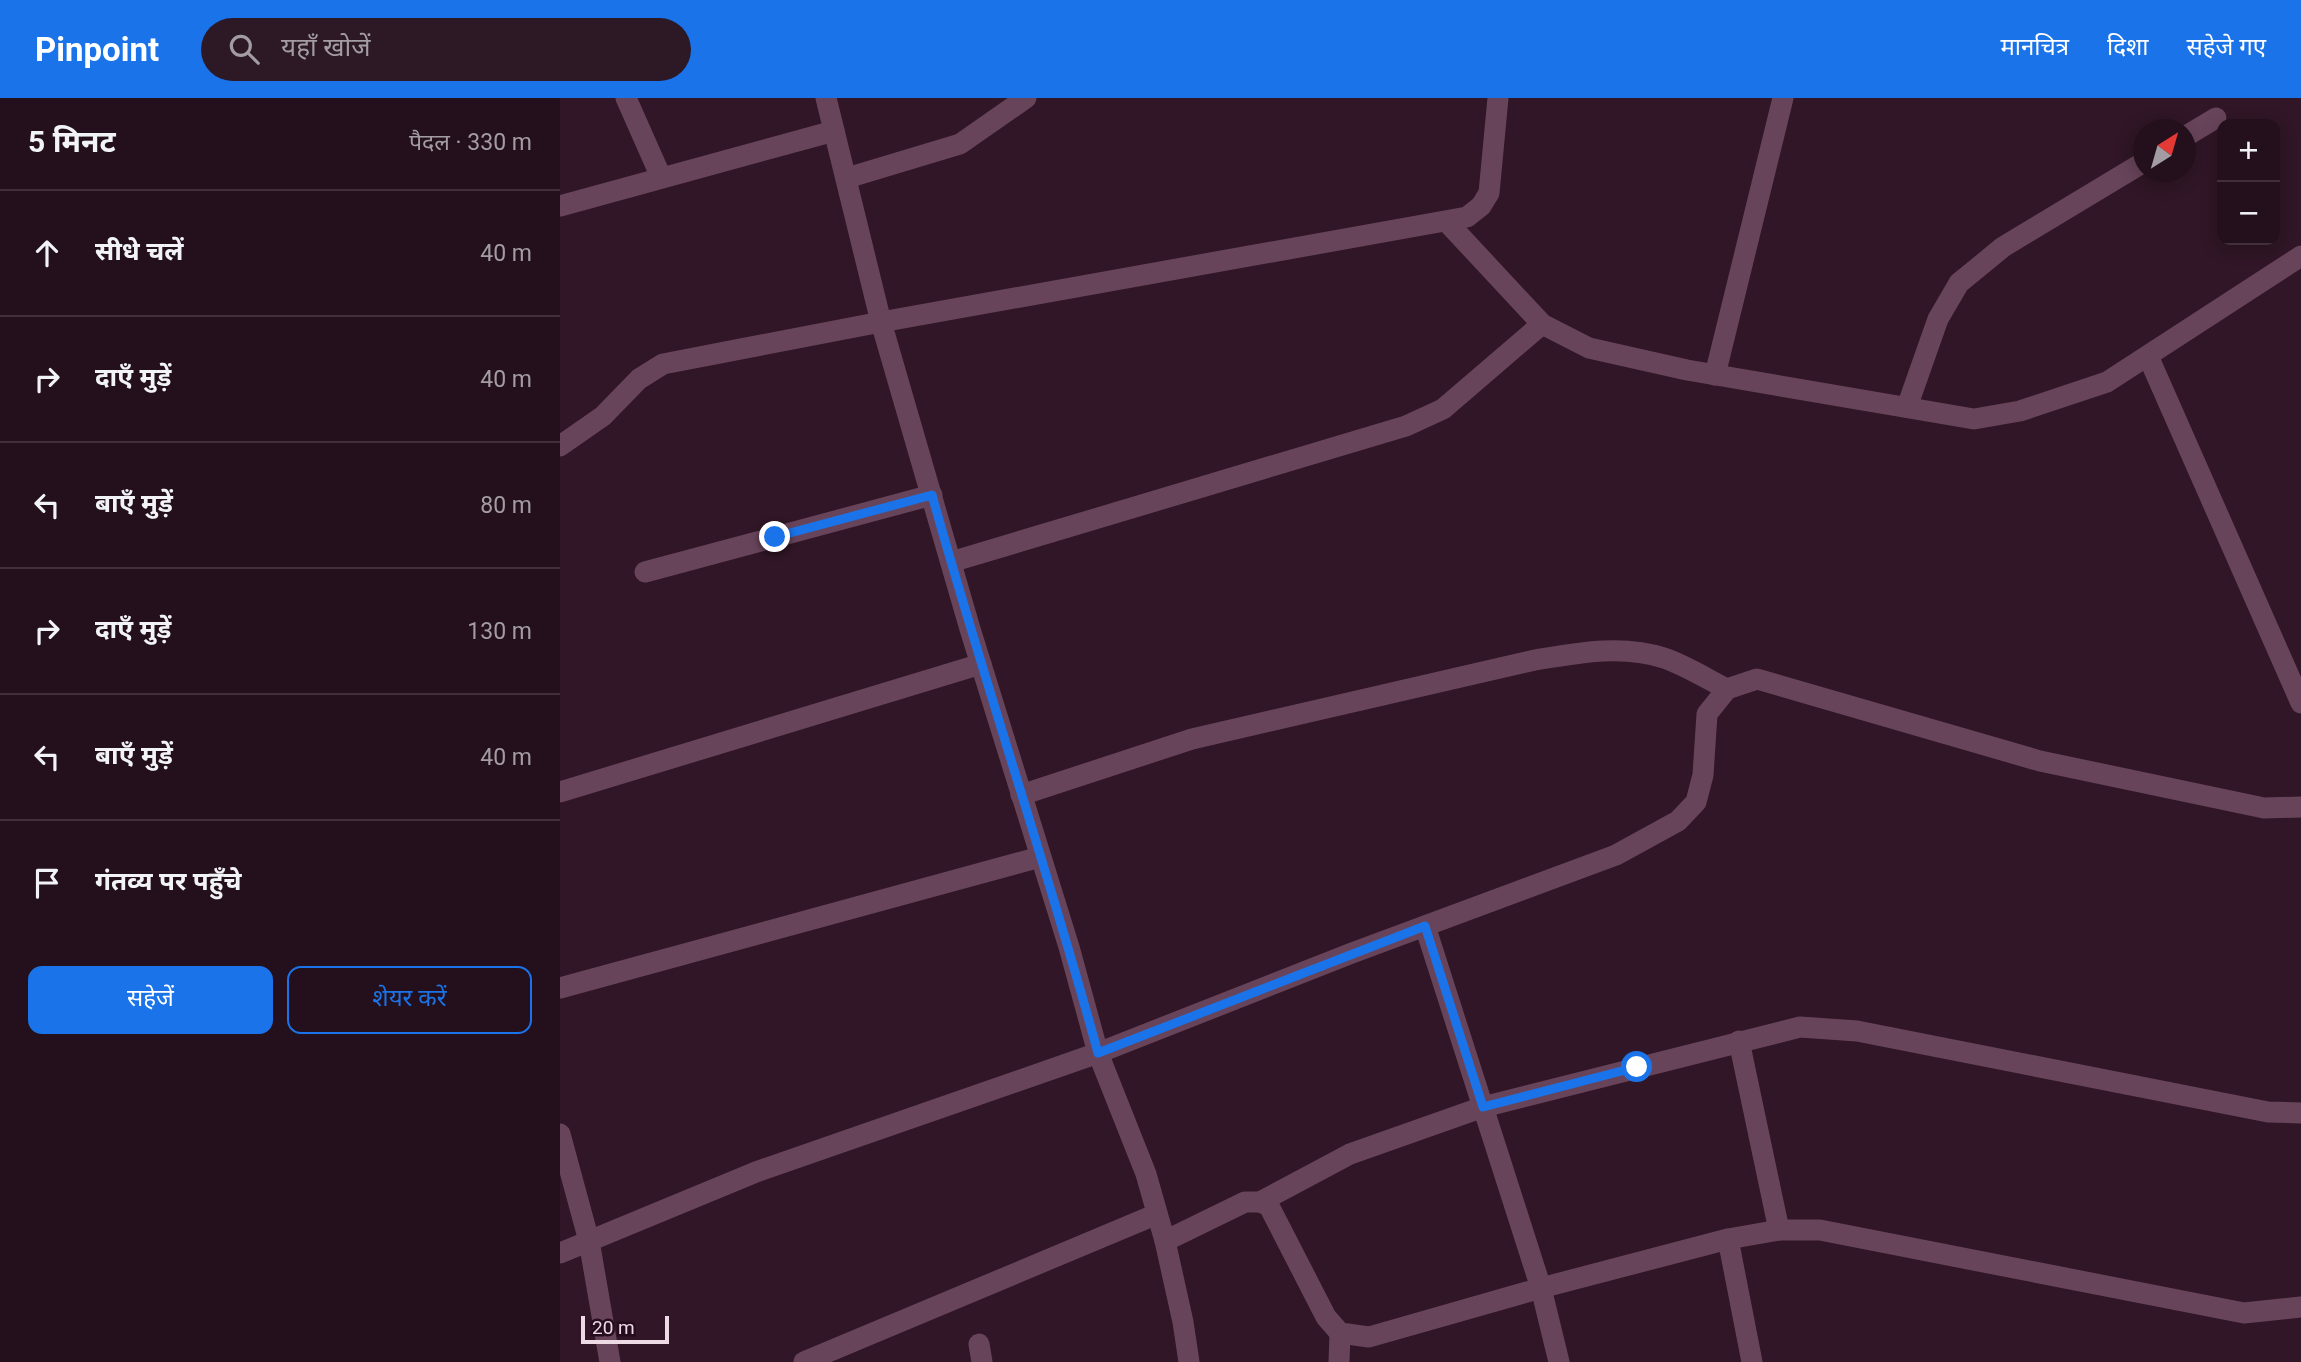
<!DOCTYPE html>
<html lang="hi">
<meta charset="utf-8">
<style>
:root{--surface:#24101c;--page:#2c1925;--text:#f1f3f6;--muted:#a39da3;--line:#41303b;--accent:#1a73e8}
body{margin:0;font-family:Roboto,"Noto Sans Devanagari",sans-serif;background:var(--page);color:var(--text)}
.controls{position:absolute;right:21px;top:21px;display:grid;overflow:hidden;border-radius:14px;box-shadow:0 4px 18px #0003}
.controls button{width:63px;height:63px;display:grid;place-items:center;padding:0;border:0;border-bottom:2px solid var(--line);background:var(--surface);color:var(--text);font:35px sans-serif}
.compass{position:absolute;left:1573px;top:21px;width:63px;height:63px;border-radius:50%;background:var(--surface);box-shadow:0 4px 18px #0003;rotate:37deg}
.scale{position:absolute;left:21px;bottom:18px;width:88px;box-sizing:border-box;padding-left:7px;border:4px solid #eddae5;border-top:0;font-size:19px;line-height:24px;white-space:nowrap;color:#eddae5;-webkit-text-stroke:5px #260d1d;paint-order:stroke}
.stop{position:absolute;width:21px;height:21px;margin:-16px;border:5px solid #1a73e8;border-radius:50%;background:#fff}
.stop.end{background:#1a73e8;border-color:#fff;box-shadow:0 2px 7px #0008}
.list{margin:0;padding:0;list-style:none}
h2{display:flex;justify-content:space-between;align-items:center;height:91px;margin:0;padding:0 28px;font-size:30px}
h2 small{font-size:23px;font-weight:400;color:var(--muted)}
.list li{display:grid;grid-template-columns:46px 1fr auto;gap:21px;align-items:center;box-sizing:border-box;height:126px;padding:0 28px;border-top:2px solid var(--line)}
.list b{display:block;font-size:26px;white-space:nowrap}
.list em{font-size:23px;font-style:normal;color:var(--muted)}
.actions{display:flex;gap:14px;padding:21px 28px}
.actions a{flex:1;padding:16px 0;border:2px solid var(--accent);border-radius:14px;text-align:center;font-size:24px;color:var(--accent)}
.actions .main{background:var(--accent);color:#fff}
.icon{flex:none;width:38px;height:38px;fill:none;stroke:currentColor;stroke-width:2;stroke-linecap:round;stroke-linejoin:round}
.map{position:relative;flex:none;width:1741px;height:1264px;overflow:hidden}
header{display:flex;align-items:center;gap:42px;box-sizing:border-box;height:98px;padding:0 35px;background:var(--accent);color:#fff}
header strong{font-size:33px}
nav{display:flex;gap:38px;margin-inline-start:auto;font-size:24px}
.search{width:490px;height:63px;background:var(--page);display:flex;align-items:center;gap:18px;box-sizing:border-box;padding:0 24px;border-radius:38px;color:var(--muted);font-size:26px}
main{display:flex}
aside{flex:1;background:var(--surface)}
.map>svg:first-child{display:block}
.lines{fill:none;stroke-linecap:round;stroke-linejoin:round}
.street{stroke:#68445a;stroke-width:21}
.route{stroke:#1a73e8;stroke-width:9}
</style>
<header>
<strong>Pinpoint</strong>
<div class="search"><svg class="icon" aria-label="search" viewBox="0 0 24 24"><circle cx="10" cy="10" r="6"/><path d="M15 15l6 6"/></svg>यहाँ खोजें</div>
<nav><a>मानचित्र</a><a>दिशा</a><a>सहेजे गए</a></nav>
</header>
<main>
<aside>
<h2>5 मिनट<small>पैदल · 330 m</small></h2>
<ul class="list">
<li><svg class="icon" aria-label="ahead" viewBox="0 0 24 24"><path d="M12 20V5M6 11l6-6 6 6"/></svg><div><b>सीधे चलें</b></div><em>40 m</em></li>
<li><svg class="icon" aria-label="right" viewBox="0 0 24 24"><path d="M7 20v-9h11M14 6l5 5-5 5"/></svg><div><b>दाएँ मुड़ें</b></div><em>40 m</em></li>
<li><svg class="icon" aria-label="left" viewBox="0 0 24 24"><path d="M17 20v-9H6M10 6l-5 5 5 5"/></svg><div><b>बाएँ मुड़ें</b></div><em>80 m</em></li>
<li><svg class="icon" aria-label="right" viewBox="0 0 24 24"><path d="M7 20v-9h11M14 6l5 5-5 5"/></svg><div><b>दाएँ मुड़ें</b></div><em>130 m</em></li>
<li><svg class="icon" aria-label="left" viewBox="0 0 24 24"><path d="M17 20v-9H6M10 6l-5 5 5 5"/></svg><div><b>बाएँ मुड़ें</b></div><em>40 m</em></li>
<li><svg class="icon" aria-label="arrive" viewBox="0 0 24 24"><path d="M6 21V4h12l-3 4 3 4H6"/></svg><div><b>गंतव्य पर पहुँचे</b></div></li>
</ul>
<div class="actions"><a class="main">सहेजें</a><a>शेयर करें</a></div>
</aside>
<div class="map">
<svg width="1741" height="1264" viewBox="0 0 1741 1264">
<rect width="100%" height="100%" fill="#301626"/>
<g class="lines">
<g class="street">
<polyline points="66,0 101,79"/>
<polyline points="266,0 321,224 410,531 509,849 538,955 586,1076 605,1143 623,1224 629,1264"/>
<polyline points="1626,38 1656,20"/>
<polyline points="287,80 400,46 466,0"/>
<polyline points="0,108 274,33"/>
<polyline points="887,124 982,226 1029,250 1127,272 1414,321 1460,313 1547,284 1741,158"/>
<polyline points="1588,258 1741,605"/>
<polyline points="1155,277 1223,0"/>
<polyline points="1347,309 1378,221 1399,185 1443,149 1584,64"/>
<polyline points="0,348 43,318 79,281 103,266 321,224 907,119 921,108 929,95 938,0"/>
<polyline points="391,464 846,328 883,311 982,226"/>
<polyline points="85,474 372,397"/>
<polyline points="0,694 421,566"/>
<path d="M461 697 632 641 975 562C1017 555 1062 546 1104 560 1125 567 1147 581 1167 591"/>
<polyline points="865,828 981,1190 999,1264"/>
<polyline points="0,890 480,759"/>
<polyline points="1179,943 1219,1132"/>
<polyline points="0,1036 29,1143 50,1264"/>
<polyline points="700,1104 790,1056 923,1009 1240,929 1297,933 1708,1014 1741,1015"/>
<polyline points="1168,1141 1192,1264"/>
<polyline points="605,1143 685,1104 700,1104 709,1108 766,1219 780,1235 809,1239 981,1190 1168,1141 1219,1132 1260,1132 1684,1215 1741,1209"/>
<polyline points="0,1155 196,1074 538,955 792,855 1056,757 1118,723 1136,704 1143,677 1147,616 1167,591 1197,581 1480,663 1704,710 1741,709"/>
<polyline points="419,1246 422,1264"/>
<polyline points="244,1264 597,1116"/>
<polyline points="779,1264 780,1235"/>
</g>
</g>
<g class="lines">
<path class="route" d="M215 439 372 397C424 584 487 768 538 955L865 828 923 1009 1077 969"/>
</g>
</svg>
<div class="controls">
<button>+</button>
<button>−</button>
</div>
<svg class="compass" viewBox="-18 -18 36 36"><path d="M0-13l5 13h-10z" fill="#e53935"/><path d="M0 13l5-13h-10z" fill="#a39da3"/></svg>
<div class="scale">20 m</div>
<div class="stop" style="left:1077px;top:969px"></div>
<div class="stop end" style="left:215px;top:439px"></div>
</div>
</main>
